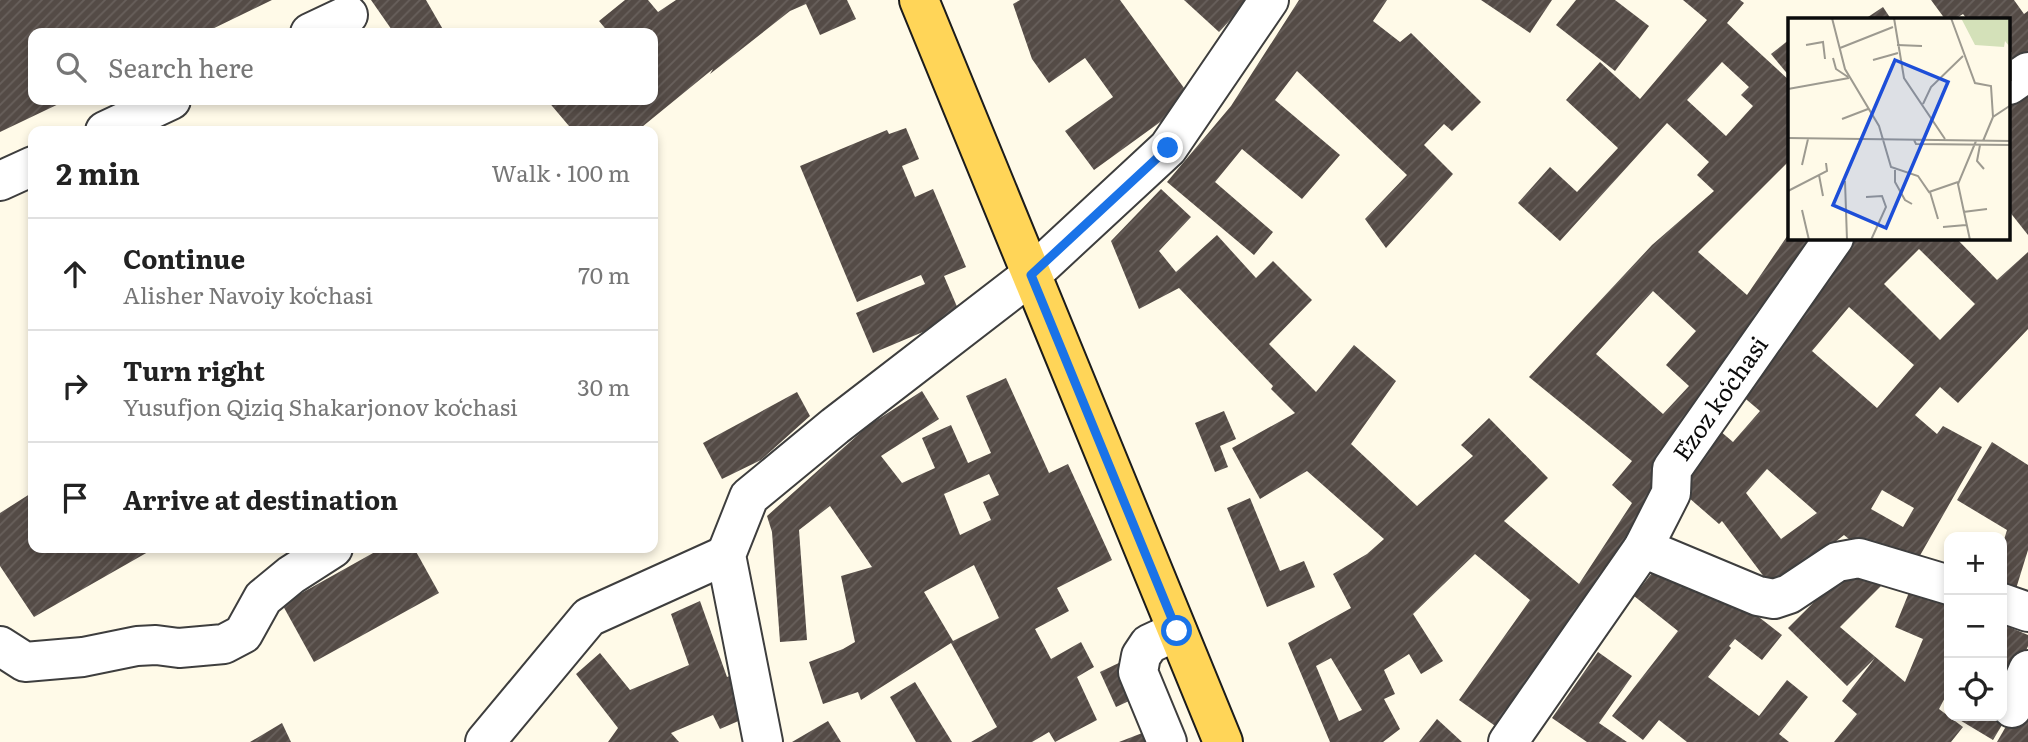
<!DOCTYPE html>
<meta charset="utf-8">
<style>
:root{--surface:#fff;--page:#f6f6f6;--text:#222;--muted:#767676;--line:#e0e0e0}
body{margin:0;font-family:Literata,serif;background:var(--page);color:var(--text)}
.controls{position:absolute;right:21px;bottom:21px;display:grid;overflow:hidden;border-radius:14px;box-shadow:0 4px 10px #0003}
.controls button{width:63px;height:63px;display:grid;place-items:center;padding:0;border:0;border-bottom:2px solid var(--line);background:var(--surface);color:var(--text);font:35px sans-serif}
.stop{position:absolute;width:21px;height:21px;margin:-16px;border:5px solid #1a73e8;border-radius:50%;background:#fff}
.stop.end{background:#1a73e8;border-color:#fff;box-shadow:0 2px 7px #0008}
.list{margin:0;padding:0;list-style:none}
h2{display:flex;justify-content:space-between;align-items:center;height:91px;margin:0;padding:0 28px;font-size:30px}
h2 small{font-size:23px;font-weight:400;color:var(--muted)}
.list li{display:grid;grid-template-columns:46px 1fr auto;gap:21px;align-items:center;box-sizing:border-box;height:112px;padding:0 28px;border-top:2px solid var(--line)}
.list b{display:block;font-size:26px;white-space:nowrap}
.list p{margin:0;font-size:23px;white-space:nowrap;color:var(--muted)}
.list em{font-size:23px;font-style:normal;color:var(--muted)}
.icon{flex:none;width:38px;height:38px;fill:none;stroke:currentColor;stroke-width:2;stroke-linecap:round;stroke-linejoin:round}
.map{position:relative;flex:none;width:2028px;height:742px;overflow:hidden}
.search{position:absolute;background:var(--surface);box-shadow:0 4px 10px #0003;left:28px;top:28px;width:630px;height:77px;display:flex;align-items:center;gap:18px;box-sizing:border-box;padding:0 24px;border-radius:14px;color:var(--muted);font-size:26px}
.panel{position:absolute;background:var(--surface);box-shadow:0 4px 10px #0003;left:28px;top:126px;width:630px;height:427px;border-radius:14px}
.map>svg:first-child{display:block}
.building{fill:url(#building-hatch);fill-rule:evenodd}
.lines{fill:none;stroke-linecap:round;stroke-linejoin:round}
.minor-casing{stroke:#3e3e3e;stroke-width:42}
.major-casing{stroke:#1c1c1c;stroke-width:42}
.minor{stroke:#fff;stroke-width:38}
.major{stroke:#ffd558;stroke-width:38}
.route{stroke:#1a73e8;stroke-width:9}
.labels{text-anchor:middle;stroke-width:7;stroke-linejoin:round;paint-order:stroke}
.street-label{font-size:24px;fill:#0b0b0b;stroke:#fff}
.inset-road{fill:none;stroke:#9d9a90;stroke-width:2}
.view{fill:#1d4ed8;fill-opacity:0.15;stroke:#1d4ed8;stroke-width:3.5}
.inset-edge{fill:none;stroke:#0b0b0b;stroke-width:3.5}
</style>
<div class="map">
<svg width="2028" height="742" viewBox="0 0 2028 742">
<defs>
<pattern id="building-hatch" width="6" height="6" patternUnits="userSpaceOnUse" patternTransform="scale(1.75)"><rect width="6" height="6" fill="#544b46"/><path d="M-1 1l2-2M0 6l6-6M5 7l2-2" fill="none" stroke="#68605c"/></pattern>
</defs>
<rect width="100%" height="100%" fill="#fffae8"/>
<g class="building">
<polygon points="0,0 272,0 204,33 33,33 33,100 67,100 0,132"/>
<polygon points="371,0 426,0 445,33 394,33"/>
<polygon points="625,0 648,0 658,12 676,0 847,0 856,19 820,35 806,4 790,11 710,74 713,69 637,131 563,131 569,126 547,100 653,100 653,33 609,33 599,21"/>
<polygon points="1020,0 1120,0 1192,99 1094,170 1065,131 1113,97 1085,58 1049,83 1032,59 1013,4"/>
<polygon points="1184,0 1249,0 1219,32"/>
<polygon points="1299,0 1387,0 1373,21 1400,42 1411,33 1481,102 1452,131 1444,124 1424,145 1453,174 1386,248 1365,219 1407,175 1297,71 1275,100 1340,155 1302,199 1242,149 1215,182 1273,232 1254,255 1167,182 1231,106"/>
<polygon points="1481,0 1552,0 1530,33"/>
<polygon points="1576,0 1615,0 1649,26 1615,71 1556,25"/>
<path d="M1683 0H1740L1744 3 1727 23 1790 81V160L1698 252 1747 295 1790 232V238H1823L1661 485 1505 733 1459 700 1530 600 1475 554 1413 614 1443 661 1421 674 1409 654 1384 670 1395 694 1384 699 1400 729 1383 742H1330L1288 643 1351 608 1333 574 1367 554 1384 539 1307 471 1260 499 1232 448 1295 413 1271 389 1273 386 1179 288 1139 309 1111 241 1161 189 1191 217 1159 251 1176 272 1217 235 1256 278 1273 261 1312 300 1269 344 1316 392 1354 345 1396 381 1351 444 1417 506 1473 456 1461 445 1489 418 1548 478 1504 521 1579 584 1632 503 1612 485 1632 461 1529 377 1652 245 1714 191 1697 175 1709 162 1667 123 1560 241 1518 203 1550 167 1577 192 1618 148 1566 100 1600 62 1640 99 1707 20ZM1722 62 1749 87 1741 95 1753 106 1726 136 1687 100ZM1653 291 1696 331 1666 365 1689 386 1663 414 1596 354ZM1331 658 1362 710 1339 721 1316 666Z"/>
<polygon points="1931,0 2014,0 2024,14 2028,11 2028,63 2009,75 2009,19 1967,19 1963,14 1955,19 1945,19"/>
<polygon points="1883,7 1891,19 1865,19"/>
<polygon points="1790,39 1790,77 1771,54"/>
<polygon points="2028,85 2028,235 2009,211 2009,97"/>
<polygon points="906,128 919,159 902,166 915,197 933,189 966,267 944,276 961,316 873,353 856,313 925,284 921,275 857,302 800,166 887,130 889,134"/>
<path d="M1843 238H1956L1997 280 2028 252V329L1958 403 1940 387 1915 415 1937 434 1943 426 1982 447 1914 566 1866 553 1844 535 1774 590 1722 521 1719 524 1673 484 1713 425 1733 442 1760 411 1734 389ZM1919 249 1975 304 1940 340 1884 284ZM1849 307 1914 365 1877 408 1812 351ZM1767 469 1817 513 1781 539 1746 493ZM1882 490 1914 508 1903 527 1871 509Z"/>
<path d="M1006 378 1049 473 1068 464 1112 560 1057 588 1069 611 1035 629 1051 659 1081 642 1094 667 1077 677 1097 720 1055 742 1049 732 1032 742H971L997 727 951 643 861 700 858 692 823 704 809 662 843 649 855 642 841 576 872 567 830 506 799 530 807 640 780 642 772 532 767 516 869 425 922 391 939 419 881 456 902 483 935 468 922 438 951 425 968 463 991 453 966 396ZM989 474 999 495 983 502 991 520 960 535 944 494ZM974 565 999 618 953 641 924 592Z"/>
<polygon points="797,392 810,416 761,460 722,479 703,443"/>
<polygon points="1224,411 1236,439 1220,446 1228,467 1215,472 1195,423"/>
<polygon points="1992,442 2028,465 2028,550 2015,592 2002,588 2002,546 2007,530 1957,500"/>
<polygon points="33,492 33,548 155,548 34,617 0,566 0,513"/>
<polygon points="1250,498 1280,571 1304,561 1315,587 1267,607 1227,508"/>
<polygon points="382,548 414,548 439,593 314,662 282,604"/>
<polygon points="1662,560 1706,595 1715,583 1782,635 1762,660 1735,639 1729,646 1731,648 1708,677 1759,716 1787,680 1808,697 1779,734 1789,742 1687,742 1659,720 1643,740 1612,716 1678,631 1634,596"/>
<polygon points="1851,565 1887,580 1840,627 1905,682 1923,639 1895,627 1912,585 1949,601 1949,690 1939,709 1963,727 1951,742 1834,742 1857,714 1842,701 1875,658 1847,686 1788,628"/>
<polygon points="700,601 727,677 732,675 750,716 720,729 713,715 671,733 679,742 608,742 618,728 576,674 600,653 630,690 689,665 671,614"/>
<polygon points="2002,624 2028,635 2028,646 2014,678 2002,673"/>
<polygon points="1598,652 1632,676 1599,723 1627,742 1587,742 1552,718"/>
<polygon points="1125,660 1142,695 1116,707 1100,672"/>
<polygon points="915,682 952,742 916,742 890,697"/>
<polygon points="2028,688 2028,742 1997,742"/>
<polygon points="2011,710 1993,740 1958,719 1960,716 2002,716"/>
<polygon points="1437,719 1462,742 1419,742"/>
<polygon points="828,721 841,742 792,742"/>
<polygon points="282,723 291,742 250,742"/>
<polygon points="1150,730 1154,742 1119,742"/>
</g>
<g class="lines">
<defs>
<g id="minor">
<polyline points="310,33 348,15"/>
<polyline points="2009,85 2028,72"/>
<polyline points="105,131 171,100"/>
<polyline points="0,181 33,166"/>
<polyline points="1643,548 1758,596 1774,599 1789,594 1837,562 1859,558 1949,585"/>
<polyline points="2002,603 2028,612"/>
<polyline points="0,646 25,662 83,657 137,646 156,645 179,648 224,644 243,634 263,598 291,575 333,548"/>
<polyline points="2012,708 2028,670"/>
<polyline points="485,742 589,617 726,555"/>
<polyline points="763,742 726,555 749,497 835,426 1031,275 1168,148 1269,0"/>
<polyline points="1167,742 1138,672 1141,656 1149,644 1177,631"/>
<polyline points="1508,742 1643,548 1671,493 1672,469 1834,238"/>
</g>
<polyline id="major" points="919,0 1223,742"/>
</defs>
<use href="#minor" class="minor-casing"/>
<use href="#major" class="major-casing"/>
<use href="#minor" class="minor"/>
<use href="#major" class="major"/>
</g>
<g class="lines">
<polyline class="route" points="1168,148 1031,275 1177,631"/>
</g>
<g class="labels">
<g class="street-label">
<text transform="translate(1721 399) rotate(-55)" y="8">Eʻzoz koʻchasi</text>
</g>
</g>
<g transform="translate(1788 18)">
<rect width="222" height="222" fill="#fffae8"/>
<path d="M173 0H222V29L217 23 216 29 187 27Z" fill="#d4e1b9"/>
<path class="inset-road" d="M44 0 57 51 91 108 103 149 130 158 141 174 170 164M106 0 116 60 157 121M163 0 187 65 203 68 205 99M18 27 35 24 37 41M109 27 134 28M52 30 105 9M223 34V63M45 40 48 51 60 59M85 42 110 35M0 71 61 60M135 86 143 69 175 38M54 101 80 91M0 120 223 123M126 122 128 126 223 127M195 123 205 99 223 87M192 127 189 143 196 151M14 147 20 121M107 152V164L117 182 124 186M31 157 35 178M57 163 59 222M0 173 39 153 38 145M142 174 150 201M78 179 94 178 98 189 83 222M14 192 21 222M175 194 199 191M155 209 178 207M182 222 170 166 188 123"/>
<path class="view" d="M107 42 160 64 98 210 45 187Z"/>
<rect width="222" height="222" class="inset-edge"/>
</g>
</svg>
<div class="controls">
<button>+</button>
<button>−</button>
<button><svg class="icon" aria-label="locate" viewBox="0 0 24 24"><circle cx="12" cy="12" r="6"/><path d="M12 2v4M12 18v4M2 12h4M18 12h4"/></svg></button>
</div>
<div class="stop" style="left:1177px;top:631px"></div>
<div class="stop end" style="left:1168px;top:148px"></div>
<div class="search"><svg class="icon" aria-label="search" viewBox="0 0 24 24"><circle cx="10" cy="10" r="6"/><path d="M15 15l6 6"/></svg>Search here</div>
<section class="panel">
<h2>2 min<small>Walk · 100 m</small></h2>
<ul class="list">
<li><svg class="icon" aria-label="ahead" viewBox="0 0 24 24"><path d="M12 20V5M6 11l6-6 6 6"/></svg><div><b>Continue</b><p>Alisher Navoiy koʻchasi</p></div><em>70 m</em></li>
<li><svg class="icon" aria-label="right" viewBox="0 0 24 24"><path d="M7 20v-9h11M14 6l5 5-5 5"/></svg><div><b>Turn right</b><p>Yusufjon Qiziq Shakarjonov koʻchasi</p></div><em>30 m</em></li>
<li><svg class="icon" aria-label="arrive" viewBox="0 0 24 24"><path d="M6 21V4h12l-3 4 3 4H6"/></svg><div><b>Arrive at destination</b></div></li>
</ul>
</section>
</div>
